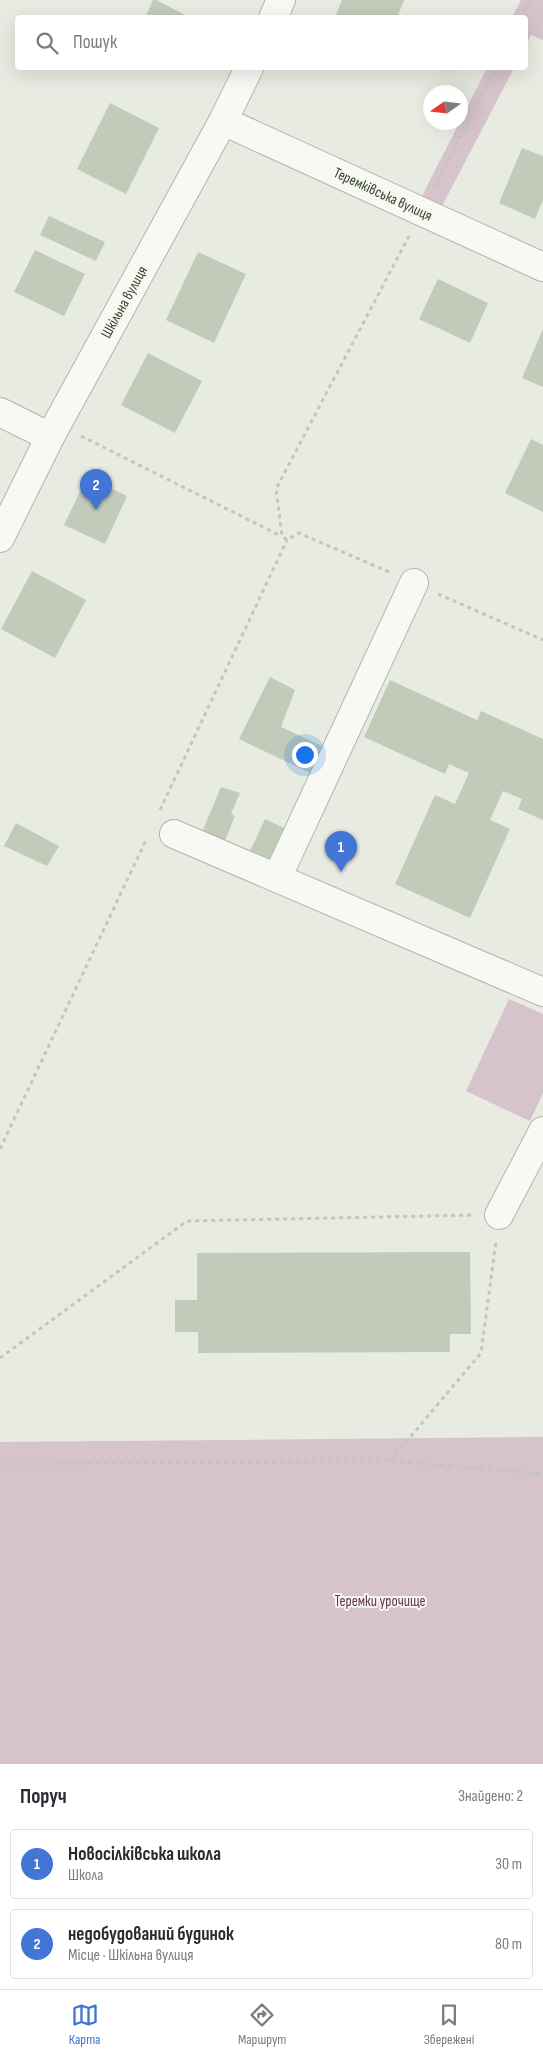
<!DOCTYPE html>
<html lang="uk">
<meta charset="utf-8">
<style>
:root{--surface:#fff;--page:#f2f2f3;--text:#2b2b33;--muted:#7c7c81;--line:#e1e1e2;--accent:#4275d6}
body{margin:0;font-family:"Sofia Sans Condensed",sans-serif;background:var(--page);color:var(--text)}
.compass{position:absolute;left:423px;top:85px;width:45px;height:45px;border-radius:50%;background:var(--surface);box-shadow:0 5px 20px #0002;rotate:256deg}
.you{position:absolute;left:304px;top:754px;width:18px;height:18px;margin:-12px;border:4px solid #fff;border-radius:50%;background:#1a73e8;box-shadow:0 0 0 8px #1a73e833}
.badge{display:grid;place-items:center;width:32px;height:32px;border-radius:50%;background:var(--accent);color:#fff;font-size:16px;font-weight:700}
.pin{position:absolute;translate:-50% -41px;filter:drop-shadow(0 1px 2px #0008)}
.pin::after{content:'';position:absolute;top:26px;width:18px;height:15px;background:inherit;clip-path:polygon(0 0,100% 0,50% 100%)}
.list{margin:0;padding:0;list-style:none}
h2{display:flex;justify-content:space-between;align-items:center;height:65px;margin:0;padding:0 20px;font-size:21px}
h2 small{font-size:16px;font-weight:400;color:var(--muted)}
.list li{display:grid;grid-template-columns:32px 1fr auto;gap:15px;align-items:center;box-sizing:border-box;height:70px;margin:0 10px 10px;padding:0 10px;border:1px solid var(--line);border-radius:5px}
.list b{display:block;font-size:19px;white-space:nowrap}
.list p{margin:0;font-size:16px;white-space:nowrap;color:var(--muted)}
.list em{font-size:16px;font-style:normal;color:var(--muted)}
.icon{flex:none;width:28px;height:28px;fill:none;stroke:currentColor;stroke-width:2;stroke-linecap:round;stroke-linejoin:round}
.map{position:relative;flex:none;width:543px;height:1764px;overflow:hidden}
.search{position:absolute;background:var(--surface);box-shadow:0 5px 20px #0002;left:15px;right:15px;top:15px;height:55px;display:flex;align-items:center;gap:12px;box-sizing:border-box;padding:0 18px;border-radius:5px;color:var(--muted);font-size:19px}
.sheet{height:225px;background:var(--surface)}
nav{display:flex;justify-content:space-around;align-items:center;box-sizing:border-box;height:70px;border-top:1px solid var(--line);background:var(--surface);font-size:14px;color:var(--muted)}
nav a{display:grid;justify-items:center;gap:2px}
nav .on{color:var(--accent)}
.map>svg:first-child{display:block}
.green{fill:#d6c3cb}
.building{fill:#c2cab9}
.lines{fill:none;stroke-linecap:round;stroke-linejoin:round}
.minor-casing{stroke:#b0b6a7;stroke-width:30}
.path{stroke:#c2c7bc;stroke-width:3;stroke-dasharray:4 4;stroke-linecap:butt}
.minor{stroke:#f8f9f5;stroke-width:28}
.labels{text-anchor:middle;stroke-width:4;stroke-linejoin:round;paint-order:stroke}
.street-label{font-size:15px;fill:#384529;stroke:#f6f8f2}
.park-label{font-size:15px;fill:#613646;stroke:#f6f8f2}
</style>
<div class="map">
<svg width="543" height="1764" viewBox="0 0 543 1764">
<rect width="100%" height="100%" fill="#e8ebe2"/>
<g class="green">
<polygon points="521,0 543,0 543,40 531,35 526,45 526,18 512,17"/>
<polygon points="487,68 514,68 440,210 421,198"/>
<polygon points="509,999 543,1014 543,1093 530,1121 466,1091"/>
<polygon points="543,1437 543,1764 0,1764 0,1442"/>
</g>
<g class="building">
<polygon points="153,0 156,0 191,18 145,18"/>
<polygon points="342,0 404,0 397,18 335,18"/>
<polygon points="110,103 159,128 126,194 77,169"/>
<polygon points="522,148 543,156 543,200 535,219 499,203"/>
<polygon points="49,216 105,242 96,261 40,235"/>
<polygon points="35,250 85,274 64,316 14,292"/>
<polygon points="198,252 246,274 214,343 166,320"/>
<polygon points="438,279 488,303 470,343 419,319"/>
<polygon points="543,329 543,387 522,378"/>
<polygon points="148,353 202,381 175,433 121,405"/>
<polygon points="531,439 543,445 543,512 505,493"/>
<polygon points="87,477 127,496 105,544 64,525"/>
<polygon points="32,571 86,600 55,658 1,629"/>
<polygon points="270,677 295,690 281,727 322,746 310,773 239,739"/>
<polygon points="390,680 477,720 481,711 543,739 543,820 518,809 522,799 503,791 490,820 510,829 470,918 395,884 435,795 455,804 469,773 449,764 445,774 364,737"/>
<polygon points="221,787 240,793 231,814 235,816 225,841 202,832"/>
<polygon points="265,819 284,828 268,861 249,853"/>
<polygon points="16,823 59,846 47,866 4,846"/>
<polygon points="470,1252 471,1334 450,1334 450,1352 198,1353 198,1332 175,1332 175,1300 197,1300 197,1253"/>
</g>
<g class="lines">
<defs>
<g id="minor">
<polyline points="273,18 281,0"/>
<polyline points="223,121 543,267"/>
<polyline points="0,412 50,437"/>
<polyline points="0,538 50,437 223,121 249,68"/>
<polyline points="174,834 543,992"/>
<polyline points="277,878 414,583"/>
<polyline points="499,1215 543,1131"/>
</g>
</defs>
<use href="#minor" class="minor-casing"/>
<g class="path">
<polyline points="521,18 530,0"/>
<polyline points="434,188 496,68"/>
<polyline points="81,436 281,536"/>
<polyline points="389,572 299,533 287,540 282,536 276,489 409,236"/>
<polyline points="438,594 543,640"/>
<polyline points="160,810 287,540"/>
<polyline points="0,1149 147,838"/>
<polyline points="0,1358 187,1221 474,1215"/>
<polyline points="390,1461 481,1353 496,1241"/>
<polyline points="0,1464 390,1461 543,1474"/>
</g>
<use href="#minor" class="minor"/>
</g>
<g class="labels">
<g class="street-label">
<text transform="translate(383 194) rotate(25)" y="5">Теремківська вулиця</text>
<text transform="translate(124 302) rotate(-61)" y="5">Шкільна вулиця</text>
</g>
<g class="park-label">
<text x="380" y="1606">Теремки урочище</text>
</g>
</g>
</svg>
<svg class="compass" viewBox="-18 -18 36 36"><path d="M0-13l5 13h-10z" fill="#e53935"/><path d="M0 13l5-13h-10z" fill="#7c7c81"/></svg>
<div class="you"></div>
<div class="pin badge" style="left:341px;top:872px">1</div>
<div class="pin badge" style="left:96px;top:510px">2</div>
<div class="search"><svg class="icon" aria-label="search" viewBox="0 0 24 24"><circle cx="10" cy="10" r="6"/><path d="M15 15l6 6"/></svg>Пошук</div>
</div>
<section class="sheet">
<h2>Поруч<small>Знайдено: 2</small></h2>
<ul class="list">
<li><span class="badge">1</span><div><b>Новосілківська школа</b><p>Школа</p></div><em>30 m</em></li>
<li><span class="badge">2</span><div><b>недобудований будинок</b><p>Місце · Шкільна вулиця</p></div><em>80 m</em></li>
</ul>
</section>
<nav>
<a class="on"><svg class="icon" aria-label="map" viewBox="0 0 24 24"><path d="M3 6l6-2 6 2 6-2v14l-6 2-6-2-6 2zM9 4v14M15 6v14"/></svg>Карта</a>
<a><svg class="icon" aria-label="directions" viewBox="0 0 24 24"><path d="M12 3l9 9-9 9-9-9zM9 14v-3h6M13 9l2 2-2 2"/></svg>Маршрут</a>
<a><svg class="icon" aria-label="saved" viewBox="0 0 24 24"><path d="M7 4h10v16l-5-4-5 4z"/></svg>Збережені</a>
</nav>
